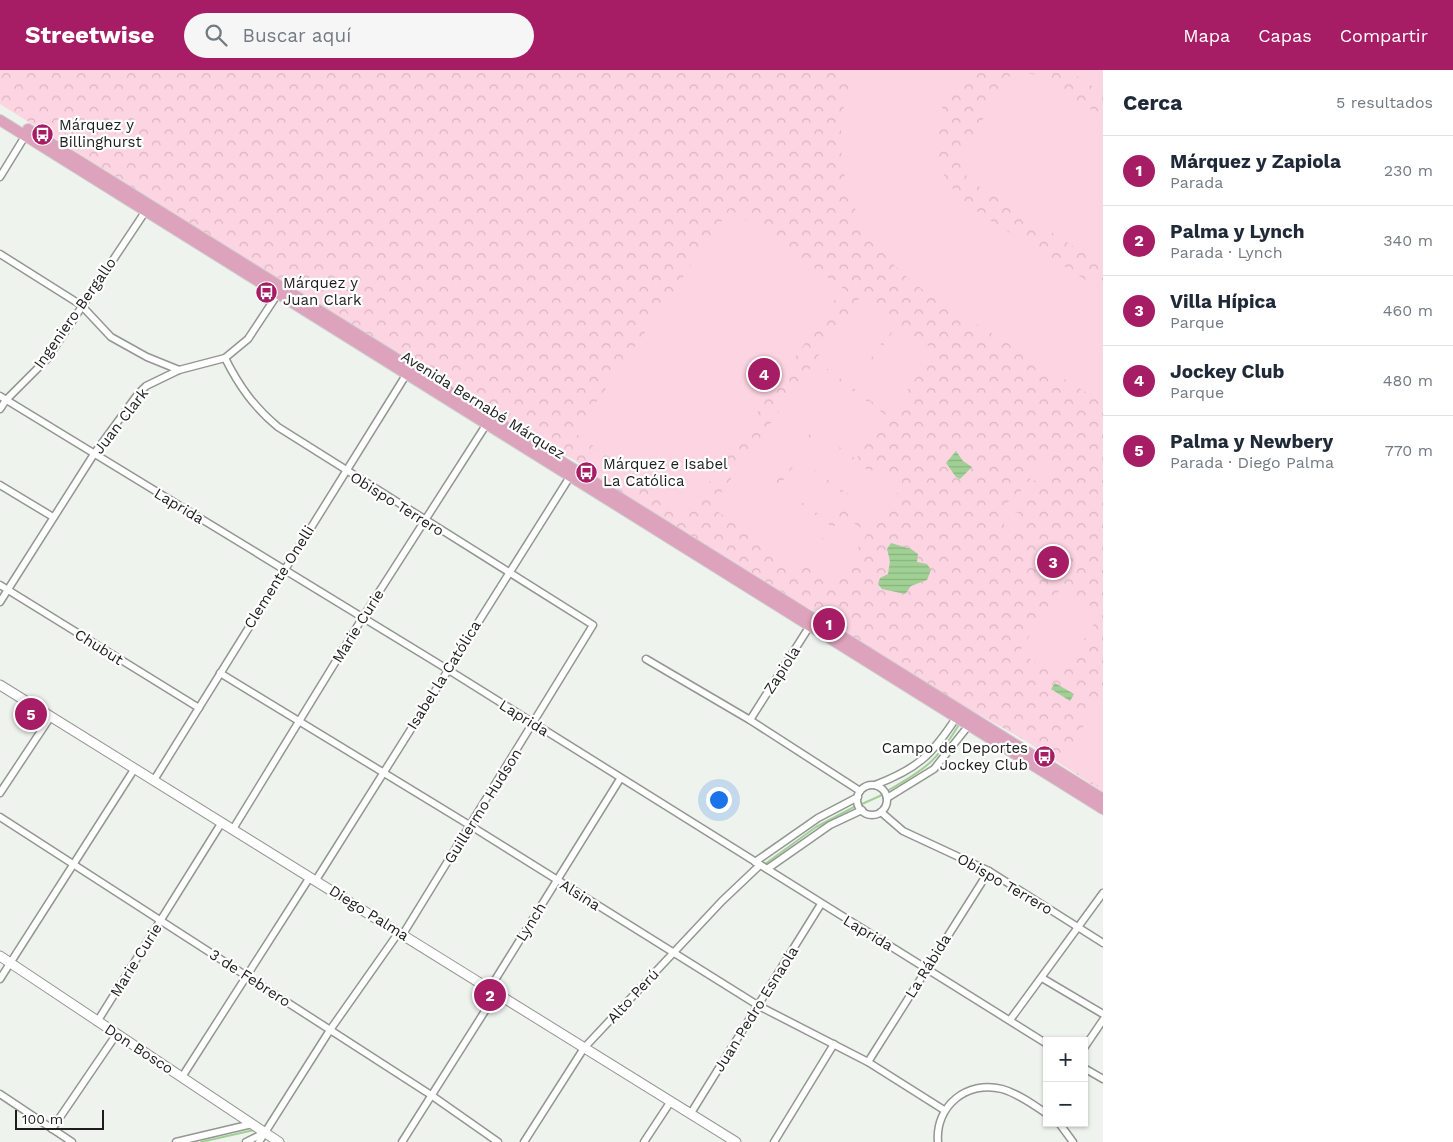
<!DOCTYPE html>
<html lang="es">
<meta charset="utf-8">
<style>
:root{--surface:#fff;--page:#f6f6f7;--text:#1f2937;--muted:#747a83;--line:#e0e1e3;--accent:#a61d65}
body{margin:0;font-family:"Work Sans",sans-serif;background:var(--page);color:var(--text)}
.controls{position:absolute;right:15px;bottom:15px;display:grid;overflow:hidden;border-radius:0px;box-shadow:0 1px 4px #0004}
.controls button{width:45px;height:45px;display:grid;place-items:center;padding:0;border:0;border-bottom:1px solid var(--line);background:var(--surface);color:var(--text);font:25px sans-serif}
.scale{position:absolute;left:15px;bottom:12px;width:89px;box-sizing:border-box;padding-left:5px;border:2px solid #1c1e1c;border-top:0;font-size:14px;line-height:18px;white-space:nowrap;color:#1c1e1c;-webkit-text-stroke:4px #fff;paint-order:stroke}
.you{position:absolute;left:718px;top:729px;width:18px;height:18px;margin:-12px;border:4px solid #fff;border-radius:50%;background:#1a73e8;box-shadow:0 0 0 8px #1a73e833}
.badge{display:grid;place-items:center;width:32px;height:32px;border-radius:50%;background:var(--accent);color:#fff;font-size:16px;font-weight:700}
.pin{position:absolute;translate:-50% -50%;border:2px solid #fff;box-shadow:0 1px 5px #0006}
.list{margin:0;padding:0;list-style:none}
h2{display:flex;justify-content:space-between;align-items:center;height:65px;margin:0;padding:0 20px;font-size:21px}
h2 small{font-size:16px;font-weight:400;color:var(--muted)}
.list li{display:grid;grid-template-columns:32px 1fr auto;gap:15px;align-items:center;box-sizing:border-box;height:70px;padding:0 20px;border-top:1px solid var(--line)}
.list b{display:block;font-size:19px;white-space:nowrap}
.list p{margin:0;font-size:16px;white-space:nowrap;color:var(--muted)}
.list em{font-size:16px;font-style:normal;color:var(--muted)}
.icon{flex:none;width:28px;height:28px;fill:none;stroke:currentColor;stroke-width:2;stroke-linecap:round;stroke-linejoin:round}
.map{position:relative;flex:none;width:1103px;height:1072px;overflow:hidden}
header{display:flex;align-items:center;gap:30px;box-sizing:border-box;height:70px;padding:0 25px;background:var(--accent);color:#fff}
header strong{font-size:24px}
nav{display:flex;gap:28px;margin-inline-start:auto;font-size:18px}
.search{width:350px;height:45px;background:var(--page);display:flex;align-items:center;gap:12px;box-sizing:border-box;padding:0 18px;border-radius:28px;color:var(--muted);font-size:19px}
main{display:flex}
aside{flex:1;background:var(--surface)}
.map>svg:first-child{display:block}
.park{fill:url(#park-crowns)}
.pitch{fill:#fdd4e2}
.water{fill:url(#water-rules)}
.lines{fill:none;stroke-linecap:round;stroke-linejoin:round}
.stream{stroke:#a1d095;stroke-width:2}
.street-casing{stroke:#939792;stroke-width:9}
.secondary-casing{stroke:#939792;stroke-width:11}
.primary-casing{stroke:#cdcecd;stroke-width:12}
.street{stroke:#fff;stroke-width:6}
.secondary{stroke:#fff;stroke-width:9}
.primary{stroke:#dda3bc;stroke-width:10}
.labels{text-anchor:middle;stroke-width:4.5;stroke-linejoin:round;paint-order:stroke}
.poi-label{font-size:15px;fill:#1c1e1c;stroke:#fff;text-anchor:start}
.street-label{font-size:15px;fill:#1c1e1c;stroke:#fff}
</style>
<header>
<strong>Streetwise</strong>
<div class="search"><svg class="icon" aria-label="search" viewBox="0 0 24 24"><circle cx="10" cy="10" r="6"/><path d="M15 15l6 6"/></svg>Buscar aquí</div>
<nav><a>Mapa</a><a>Capas</a><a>Compartir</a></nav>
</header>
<main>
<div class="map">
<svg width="1103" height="1072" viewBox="0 0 1103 1072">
<defs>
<pattern id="park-crowns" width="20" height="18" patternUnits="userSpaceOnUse" patternTransform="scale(1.25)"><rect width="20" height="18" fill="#fdd4e2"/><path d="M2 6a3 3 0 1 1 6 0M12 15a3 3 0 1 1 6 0" fill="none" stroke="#d8b6c1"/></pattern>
<pattern id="water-rules" width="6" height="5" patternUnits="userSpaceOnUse" patternTransform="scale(1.25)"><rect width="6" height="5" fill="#a1d095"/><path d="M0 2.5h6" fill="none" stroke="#8ab280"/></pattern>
</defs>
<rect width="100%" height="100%" fill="#eff3ee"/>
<polygon class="park" points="0,0 1103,0 1103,722 1026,671 927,615 842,563 824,546 782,525 603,411 573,389 534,371 314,237 285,213 0,34"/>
<g class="pitch">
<path d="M854 0H972C954 12 942 31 938 53 925 116 977 142 1022 170 1049 187 1076 204 1103 221V333L923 220C850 167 822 86 854 0Z"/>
<polygon points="1067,0 1103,0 1103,23"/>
<polygon points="1028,3 1036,5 1103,47 1103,195 972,112 961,99 959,88 1010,6"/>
<polygon points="730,139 843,218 688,443 575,363"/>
<polygon points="860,227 896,253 851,316 815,290"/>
<polygon points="898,254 935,281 890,345 853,318"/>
<polygon points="814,293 887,346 856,389 783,336"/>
<polygon points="782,337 813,359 775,413 744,390"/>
<polygon points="816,363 869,401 851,426 798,389"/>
<polygon points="797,391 849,428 831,453 779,416"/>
<polygon points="1032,391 1051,394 1048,413 1030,410"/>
<polygon points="742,393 831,456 800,500 711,437"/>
<polygon points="873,399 901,418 872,460 844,441"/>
<polygon points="1022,411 1040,413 1038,431 1020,429"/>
<polygon points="1017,427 1022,437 1006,445 1001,436"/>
<polygon points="1018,442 1023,451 1007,460 1002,451"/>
<polygon points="842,445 868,463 834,513 808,494"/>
<polygon points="1062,516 1101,543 1059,608 1019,582"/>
<polygon points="1103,624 1103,719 1061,693"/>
</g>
<g class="water">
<polygon points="956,381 963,391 972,397 960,409 956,407 946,393"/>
<polygon points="891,473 911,479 918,484 917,492 927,494 931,500 927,510 911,516 905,524 882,519 878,514 880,508 888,504 890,491 887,479"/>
<polygon points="1055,613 1074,624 1070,631 1051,619"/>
</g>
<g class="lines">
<g class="stream">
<path d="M887 721C926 699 937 691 960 653"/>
<polyline points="862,734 882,725"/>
<polyline points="765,794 816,757 856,736"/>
<polyline points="201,1072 254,1060"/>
</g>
<defs>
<g id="street">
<polyline points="0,107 27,63"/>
<polyline points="0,184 81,235 111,267 147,287 179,300"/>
<path d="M225 288C239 316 254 337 278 357L593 555 403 864"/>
<polyline points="0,326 447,599 1047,974"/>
<polyline points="0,339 6,330 47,289 145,142"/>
<polyline points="0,415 53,447"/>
<polyline points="0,515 199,638"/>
<polyline points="0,532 94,384 138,324 146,316 179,300 225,288 248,269 279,222"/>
<polyline points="646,589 750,650 860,721"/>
<polyline points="220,603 471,756 759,936 868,992 944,1040"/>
<polyline points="750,650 811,554"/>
<polyline points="154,710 406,305"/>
<path d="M875 715C917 699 932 685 956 648"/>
<circle cx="872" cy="730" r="15"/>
<polyline points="0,723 51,646"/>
<polyline points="887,728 934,699 969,655"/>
<polyline points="881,742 903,761 989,801 1103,873"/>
<polyline points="0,747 431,1025 498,1072"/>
<polyline points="233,759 363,547 486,355"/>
<polyline points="755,792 818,748 858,727"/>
<polyline points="767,799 830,755 862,740"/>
<polyline points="316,810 571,405"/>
<polyline points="1042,908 1103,944"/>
<polyline points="0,909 135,698"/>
<polyline points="490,918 620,709"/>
<polyline points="1010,950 1103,823"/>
<polyline points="97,952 222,752"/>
<polyline points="1084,978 1103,950"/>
<polyline points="868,992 989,801"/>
<polyline points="1084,998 1103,1009"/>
<polyline points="182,1007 310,807"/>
<polyline points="0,1024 72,1072"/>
<polyline points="691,1043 821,834"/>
<polyline points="1059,1053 1073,1072"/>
<polyline points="52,1059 116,965"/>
<polyline points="176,1072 252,1054"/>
<polyline points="246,1072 262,1064"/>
<polyline points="259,1072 330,960 399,862"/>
<polyline points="402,1072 497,922"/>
<polyline points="524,1072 584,978 722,831 760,795"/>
<polyline points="644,1072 671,1031"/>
<polyline points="774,1072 834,974"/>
<path d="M938 1072C935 1036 967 1010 1002 1019 1017 1023 1034 1035 1047 1044"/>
</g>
<g id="secondary">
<polyline points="0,615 736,1072"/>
<polyline points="0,886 279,1072"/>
</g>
<g id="primary">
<polyline points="0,50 1103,739"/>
<polyline points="28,59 1103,729"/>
</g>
</defs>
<use href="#street" class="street-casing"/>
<use href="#secondary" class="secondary-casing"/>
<use href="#primary" class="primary-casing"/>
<use href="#street" class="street"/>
<use href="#secondary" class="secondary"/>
<use href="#primary" class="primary"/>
</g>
<defs>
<symbol id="bus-disc" viewBox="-11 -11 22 22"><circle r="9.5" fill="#a61d65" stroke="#fff"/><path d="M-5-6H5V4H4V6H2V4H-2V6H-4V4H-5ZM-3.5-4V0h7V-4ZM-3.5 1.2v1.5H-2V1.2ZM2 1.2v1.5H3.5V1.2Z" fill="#fff"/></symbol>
</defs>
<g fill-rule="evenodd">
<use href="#bus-disc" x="30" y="52" width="25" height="25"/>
<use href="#bus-disc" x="254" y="210" width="25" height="25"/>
<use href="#bus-disc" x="574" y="390" width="25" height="25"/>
<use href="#bus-disc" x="1032" y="674" width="25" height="25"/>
</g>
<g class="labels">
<g class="poi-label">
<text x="59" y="60">Márquez y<tspan x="59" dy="17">Billinghurst</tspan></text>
<text x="283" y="218">Márquez y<tspan x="283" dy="17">Juan Clark</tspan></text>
<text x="603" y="399">Márquez e Isabel<tspan x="603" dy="17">La Católica</tspan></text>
<text x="1028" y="683" text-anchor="end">Campo de Deportes<tspan x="1028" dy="17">Jockey Club</tspan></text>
</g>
<g class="street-label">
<text transform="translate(75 243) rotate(-55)" y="5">Ingeniero Bergallo</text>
<text transform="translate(483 335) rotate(32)" y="5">Avenida Bernabé Márquez</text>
<text transform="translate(121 351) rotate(-52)" y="5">Juan Clark</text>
<text transform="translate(397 434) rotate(32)" y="5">Obispo Terrero</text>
<text transform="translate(179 436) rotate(31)" y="5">Laprida</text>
<text transform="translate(279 507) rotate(-58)" y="5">Clemente Onelli</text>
<text transform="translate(358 556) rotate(-58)" y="5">Marie Curie</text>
<text transform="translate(99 577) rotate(32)" y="5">Chubut</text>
<text transform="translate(782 600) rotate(-57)" y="5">Zapiola</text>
<text transform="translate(444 605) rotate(-58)" y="5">Isabel la Católica</text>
<text transform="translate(524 648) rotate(32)" y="5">Laprida</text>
<text transform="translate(483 736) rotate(-58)" y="5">Guillermo Hudson</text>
<text transform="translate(1005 814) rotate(30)" y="5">Obispo Terrero</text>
<text transform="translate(580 825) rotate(32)" y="5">Alsina</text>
<text transform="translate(369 843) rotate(32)" y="5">Diego Palma</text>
<text transform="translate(531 852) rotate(-58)" y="5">Lynch</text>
<text transform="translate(868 863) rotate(31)" y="5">Laprida</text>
<text transform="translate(136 890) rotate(-58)" y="5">Marie Curie</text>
<text transform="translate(928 896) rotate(-58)" y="5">La Rábida</text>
<text transform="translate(250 908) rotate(33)" y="5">3 de Febrero</text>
<text transform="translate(633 926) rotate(-47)" y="5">Alto Perú</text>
<text transform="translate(756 939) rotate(-58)" y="5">Juan Pedro Esnaola</text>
<text transform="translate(139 979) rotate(33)" y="5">Don Bosco</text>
</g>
</g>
</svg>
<div class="controls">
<button>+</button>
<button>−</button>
</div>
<div class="scale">100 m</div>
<div class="you"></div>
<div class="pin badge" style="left:829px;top:554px">1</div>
<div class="pin badge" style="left:490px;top:925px">2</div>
<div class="pin badge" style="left:1053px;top:492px">3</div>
<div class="pin badge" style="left:764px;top:304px">4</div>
<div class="pin badge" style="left:31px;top:644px">5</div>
</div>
<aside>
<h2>Cerca<small>5 resultados</small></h2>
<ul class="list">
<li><span class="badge">1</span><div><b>Márquez y Zapiola</b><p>Parada</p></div><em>230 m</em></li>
<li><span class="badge">2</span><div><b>Palma y Lynch</b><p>Parada · Lynch</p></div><em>340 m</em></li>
<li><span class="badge">3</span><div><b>Villa Hípica</b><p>Parque</p></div><em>460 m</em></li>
<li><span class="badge">4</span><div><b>Jockey Club</b><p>Parque</p></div><em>480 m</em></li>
<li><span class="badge">5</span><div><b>Palma y Newbery</b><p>Parada · Diego Palma</p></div><em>770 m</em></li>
</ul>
</aside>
</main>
